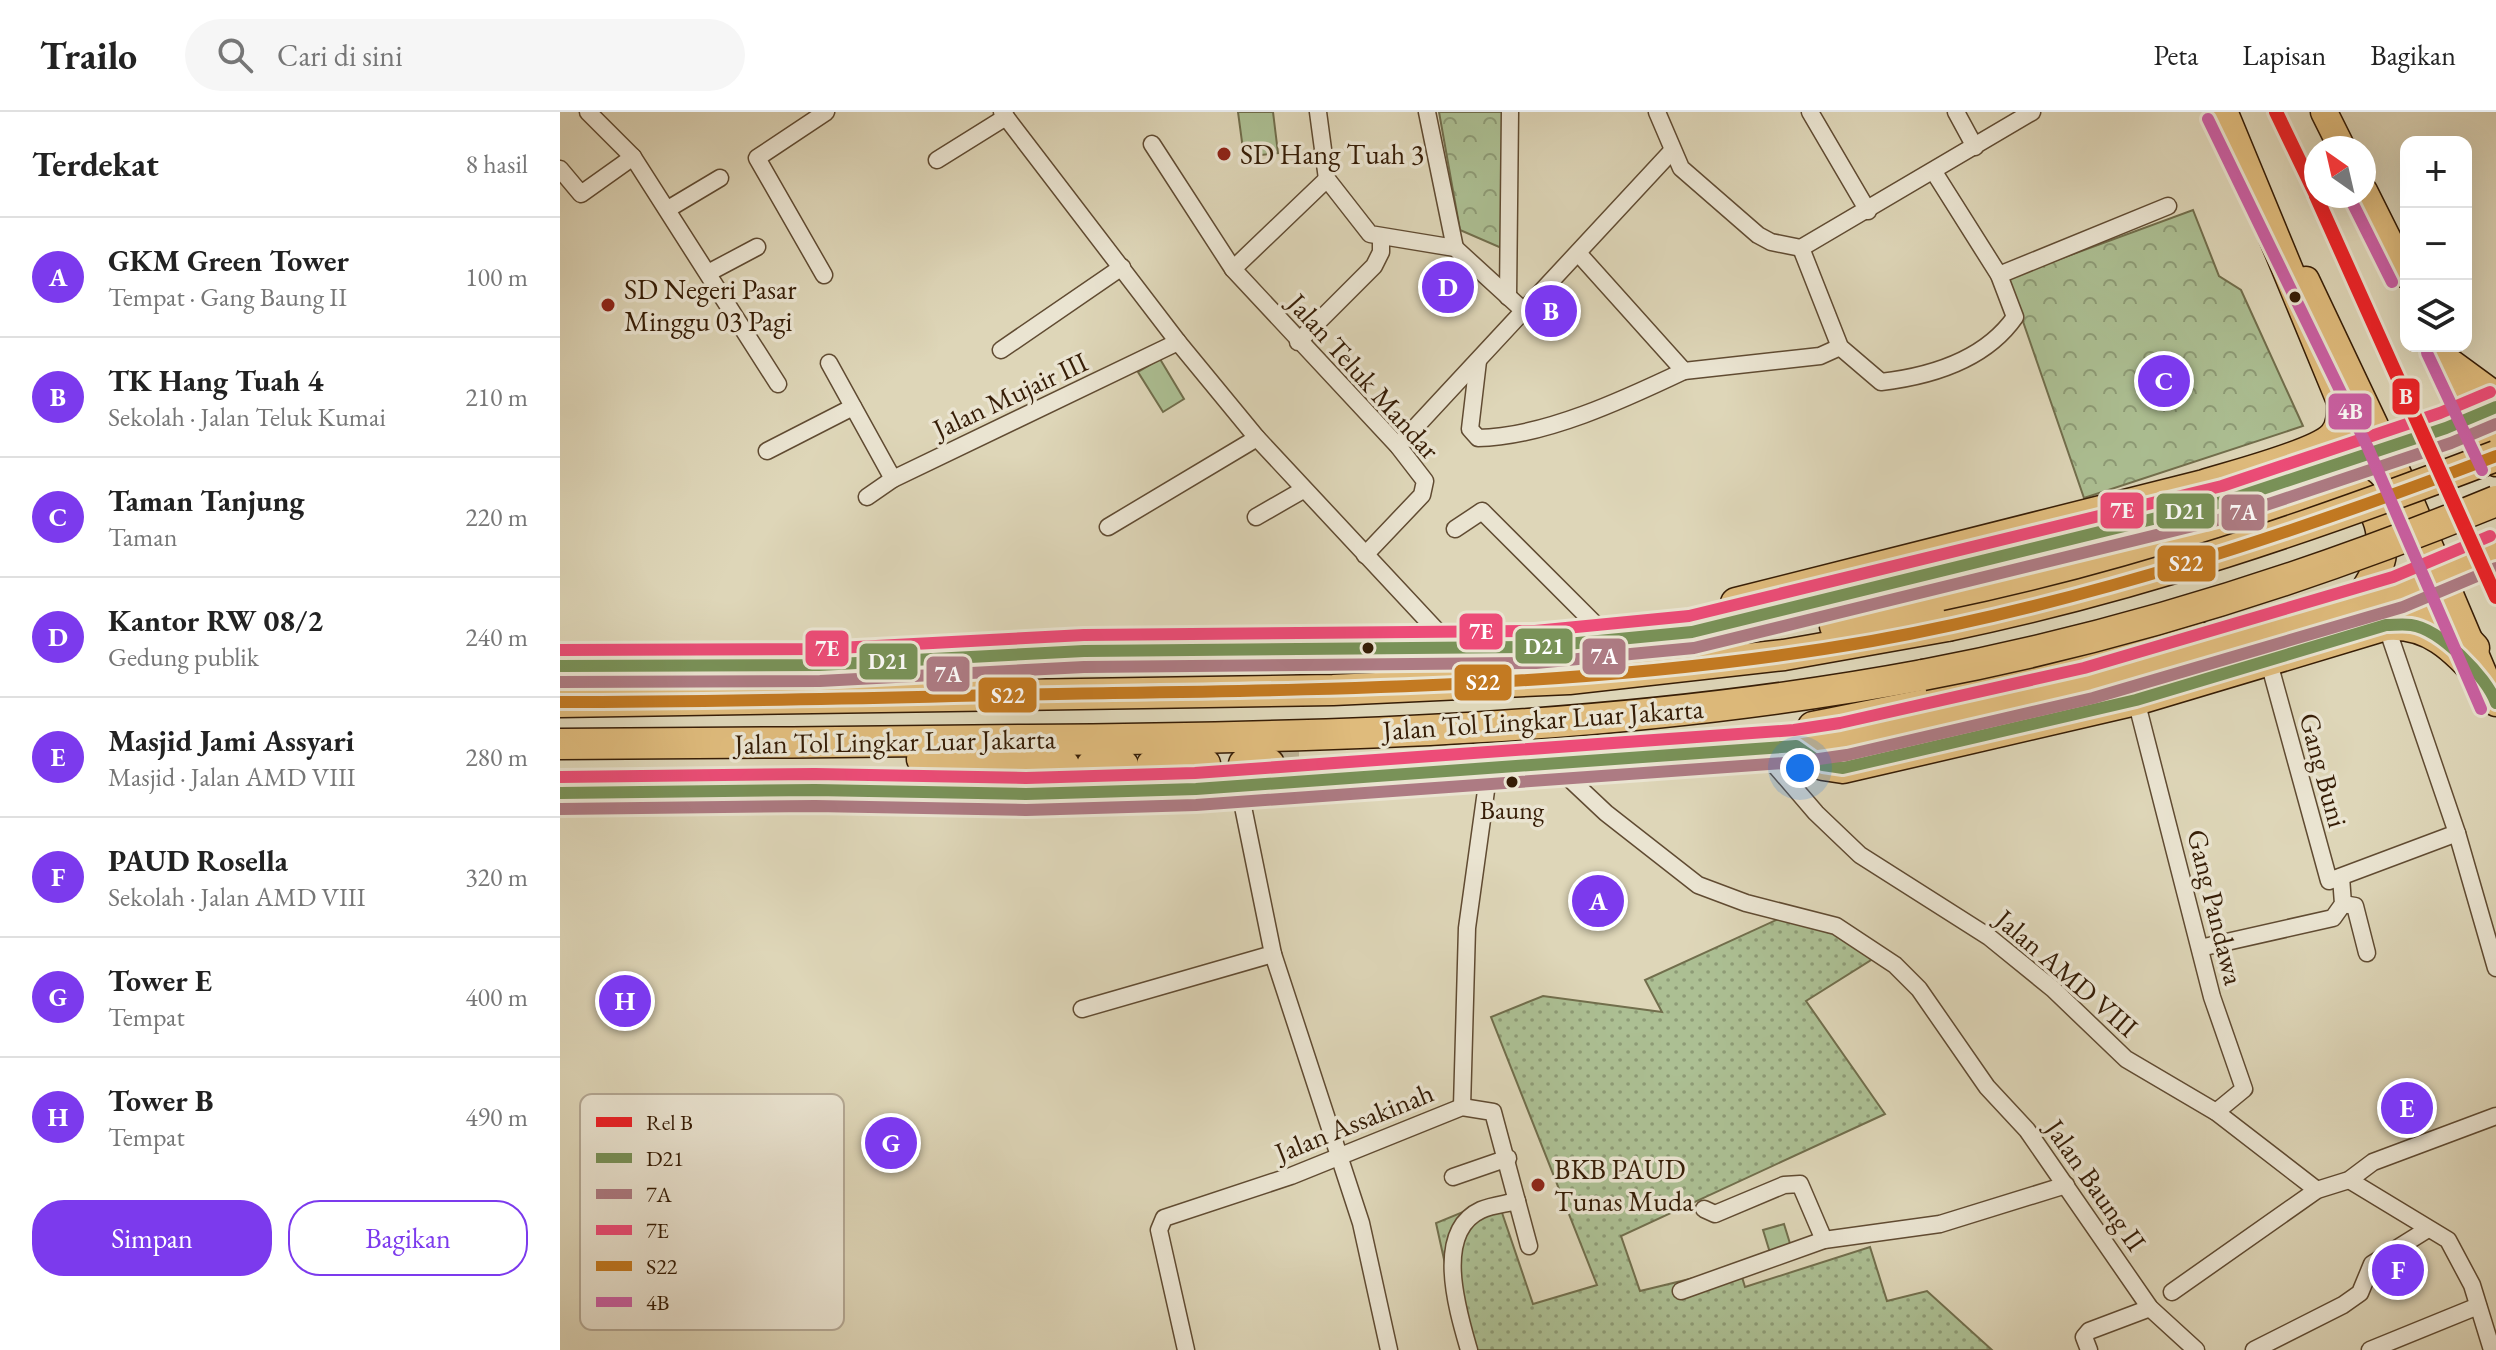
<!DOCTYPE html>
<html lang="id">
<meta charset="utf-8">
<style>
:root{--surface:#fff;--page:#f6f6f6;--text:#222;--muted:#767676;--line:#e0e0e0;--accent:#7c3aed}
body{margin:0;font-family:"EB Garamond",serif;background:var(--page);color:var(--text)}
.controls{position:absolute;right:24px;top:24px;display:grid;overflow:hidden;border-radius:16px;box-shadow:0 8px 32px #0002}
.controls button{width:72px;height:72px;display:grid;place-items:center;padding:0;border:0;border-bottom:2px solid var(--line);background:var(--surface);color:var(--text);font:40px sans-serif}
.compass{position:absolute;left:1744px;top:24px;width:72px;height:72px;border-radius:50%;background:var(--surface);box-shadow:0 8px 32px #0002;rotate:326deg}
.you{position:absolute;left:1240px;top:656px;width:28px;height:28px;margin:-20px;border:6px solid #fff;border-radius:50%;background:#1a73e8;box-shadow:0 0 0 12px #1a73e833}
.badge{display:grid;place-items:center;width:52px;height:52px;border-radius:50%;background:var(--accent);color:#fff;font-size:26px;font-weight:700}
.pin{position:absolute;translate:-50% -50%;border:4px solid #fff;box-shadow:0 2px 8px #0006}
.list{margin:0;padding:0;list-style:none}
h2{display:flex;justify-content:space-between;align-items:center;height:104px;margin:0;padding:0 32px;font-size:34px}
h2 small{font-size:26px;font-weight:400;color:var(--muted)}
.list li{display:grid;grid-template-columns:52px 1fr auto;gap:24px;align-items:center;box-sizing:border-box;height:120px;padding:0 32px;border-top:2px solid var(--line)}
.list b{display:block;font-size:30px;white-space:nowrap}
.list p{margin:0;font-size:26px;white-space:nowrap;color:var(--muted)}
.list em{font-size:26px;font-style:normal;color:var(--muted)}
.actions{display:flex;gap:16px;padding:24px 32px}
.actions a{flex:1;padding:18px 0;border:2px solid var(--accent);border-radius:32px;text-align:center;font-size:28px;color:var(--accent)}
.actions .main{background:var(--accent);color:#fff}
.icon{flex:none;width:44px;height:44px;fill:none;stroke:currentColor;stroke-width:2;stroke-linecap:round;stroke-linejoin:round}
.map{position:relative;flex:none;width:1936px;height:1238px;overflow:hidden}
header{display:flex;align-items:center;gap:48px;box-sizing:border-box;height:112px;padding:0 40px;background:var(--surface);border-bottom:2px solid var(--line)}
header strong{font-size:38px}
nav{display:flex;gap:44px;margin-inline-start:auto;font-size:28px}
.search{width:560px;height:72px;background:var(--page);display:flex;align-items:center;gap:20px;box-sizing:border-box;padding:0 28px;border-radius:44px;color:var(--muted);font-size:30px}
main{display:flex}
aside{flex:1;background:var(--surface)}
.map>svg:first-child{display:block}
.grass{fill:url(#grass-dots);stroke:#716e4c;stroke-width:2}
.forest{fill:url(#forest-crowns);stroke:#716e4c;stroke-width:2}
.pitch{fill:#acbf93;stroke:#716e4c;stroke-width:2}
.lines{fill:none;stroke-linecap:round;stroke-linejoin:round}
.highway-tunnel{stroke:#bcb194;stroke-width:30;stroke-dasharray:30 15;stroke-linecap:butt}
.street-casing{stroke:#604b32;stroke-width:19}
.primary-casing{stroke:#361d06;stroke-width:29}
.highway-casing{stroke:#361d06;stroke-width:33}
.street{stroke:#eae4d1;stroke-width:16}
.primary{stroke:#dfbb7c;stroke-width:26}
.highway{stroke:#dfbb7c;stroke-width:30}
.highway-bridge-casing{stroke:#361d06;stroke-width:33;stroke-linecap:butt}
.highway-bridge{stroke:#dfbb7c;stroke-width:30}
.bus-1-casing{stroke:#eae4d1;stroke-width:18}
.bus-2-casing{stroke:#eae4d1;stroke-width:18}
.bus-3-casing{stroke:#eae4d1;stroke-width:18}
.bus-4-casing{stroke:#eae4d1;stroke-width:18}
.bus-5-casing{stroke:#eae4d1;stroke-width:18}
.bus-1{stroke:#799258;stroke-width:12}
.bus-2{stroke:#ad7b83;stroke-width:12}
.bus-3{stroke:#ed4c78;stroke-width:12}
.bus-4{stroke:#c37a22;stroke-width:12}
.bus-5{stroke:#cb60a4;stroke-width:12}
.rail-1-casing{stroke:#eae4d1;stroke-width:20}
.rail-1{stroke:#ec2329;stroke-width:14}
.poi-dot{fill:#8f2418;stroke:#eae4d1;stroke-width:3}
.bus-dot{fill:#361d06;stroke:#eae4d1;stroke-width:3}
.labels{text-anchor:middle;stroke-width:7;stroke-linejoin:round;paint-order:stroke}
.bus-label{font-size:26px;fill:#361d06;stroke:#eae4d1}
.poi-label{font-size:28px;fill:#361d06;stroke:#eae4d1;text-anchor:start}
.street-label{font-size:28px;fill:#361d06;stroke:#eae4d1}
.key{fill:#eae4d1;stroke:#b4a894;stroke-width:2}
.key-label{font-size:22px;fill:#361d06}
.line-badge{stroke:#eae4d1;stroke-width:3}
.badge-label{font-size:22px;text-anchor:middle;font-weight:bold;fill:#fff}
</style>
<header>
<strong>Trailo</strong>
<div class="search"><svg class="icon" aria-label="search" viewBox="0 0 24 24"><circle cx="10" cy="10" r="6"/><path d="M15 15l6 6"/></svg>Cari di sini</div>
<nav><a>Peta</a><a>Lapisan</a><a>Bagikan</a></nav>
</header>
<main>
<aside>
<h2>Terdekat<small>8 hasil</small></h2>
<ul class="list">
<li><span class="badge">A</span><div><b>GKM Green Tower</b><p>Tempat · Gang Baung II</p></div><em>100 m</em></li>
<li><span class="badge">B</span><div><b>TK Hang Tuah 4</b><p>Sekolah · Jalan Teluk Kumai</p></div><em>210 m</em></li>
<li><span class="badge">C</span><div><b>Taman Tanjung</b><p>Taman</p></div><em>220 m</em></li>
<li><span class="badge">D</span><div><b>Kantor RW 08/2</b><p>Gedung publik</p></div><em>240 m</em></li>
<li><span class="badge">E</span><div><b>Masjid Jami Assyari</b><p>Masjid · Jalan AMD VIII</p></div><em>280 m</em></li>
<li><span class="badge">F</span><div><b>PAUD Rosella</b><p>Sekolah · Jalan AMD VIII</p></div><em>320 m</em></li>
<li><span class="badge">G</span><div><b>Tower E</b><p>Tempat</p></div><em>400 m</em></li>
<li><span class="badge">H</span><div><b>Tower B</b><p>Tempat</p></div><em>490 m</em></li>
</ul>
<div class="actions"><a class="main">Simpan</a><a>Bagikan</a></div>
</aside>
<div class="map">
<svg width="1936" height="1238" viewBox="0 0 1936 1238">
<defs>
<pattern id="grass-dots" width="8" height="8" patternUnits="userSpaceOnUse" patternTransform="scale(2)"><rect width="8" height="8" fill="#acbf93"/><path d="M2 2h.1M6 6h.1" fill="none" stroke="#8d9b76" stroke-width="1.8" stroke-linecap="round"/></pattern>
<pattern id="forest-crowns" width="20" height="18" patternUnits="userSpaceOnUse" patternTransform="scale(2)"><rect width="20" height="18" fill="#acbf93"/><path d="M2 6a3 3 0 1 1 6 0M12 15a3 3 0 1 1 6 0" fill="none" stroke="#8d9b76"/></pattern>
</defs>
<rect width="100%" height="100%" fill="#ded6b8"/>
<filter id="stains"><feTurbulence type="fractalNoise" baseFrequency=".0025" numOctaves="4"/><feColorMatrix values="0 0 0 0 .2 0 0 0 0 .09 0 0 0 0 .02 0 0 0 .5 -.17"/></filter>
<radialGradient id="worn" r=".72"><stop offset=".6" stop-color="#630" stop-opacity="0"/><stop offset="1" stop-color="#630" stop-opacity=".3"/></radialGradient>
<polygon class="grass" points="1238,798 1319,843 1246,889 1325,1002 1061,1124 1080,1179 1179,1155 1185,1175 1310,1135 1327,1189 1367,1179 1432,1238 904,1238 876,1111 937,1086 973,1192 1037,1173 931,905 983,884 1102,900 1085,868"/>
<g class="forest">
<polygon points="879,0 943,0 946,138 900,118"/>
<polygon points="1633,98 1659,164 1681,178 1743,314 1524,386 1448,166"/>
</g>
<g class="pitch">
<polygon points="678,0 713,0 718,41 684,45"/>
<polygon points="600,247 624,287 603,300 578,260"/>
<polygon points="1224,1112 1232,1138 1211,1144 1203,1118"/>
</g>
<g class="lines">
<polyline class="highway-tunnel" points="709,652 749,652"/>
<defs>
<g id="street">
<polyline points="28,0 73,45 218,272"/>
<polyline points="442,0 618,230 697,326 892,535"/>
<polyline points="758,0 767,67 810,122 895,136 964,199"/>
<polyline points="867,0 895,136"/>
<polyline points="1097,0 1121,56 1198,123 1211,130 1241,136 1472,0"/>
<polyline points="1250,0 1308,99"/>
<polyline points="1396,0 1415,35"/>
<polyline points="592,32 673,157 838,334 865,369 862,383 805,443"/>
<polyline points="377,48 446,5"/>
<polyline points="0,57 21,82 73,45"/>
<polyline points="108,97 160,66"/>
<path d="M1241 136 1280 235 1321 270C1372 264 1425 248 1455 205L1439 163 1374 60"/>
<polyline points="1018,141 1124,259 1260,244 1280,235"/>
<polyline points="673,157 767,67"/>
<polyline points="148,161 197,135"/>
<polyline points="264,163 197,46 266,0"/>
<polyline points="1439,163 1608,94"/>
<polyline points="948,185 950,0"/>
<polyline points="738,230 814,154 821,140 821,126"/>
<polyline points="441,238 562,155"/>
<path d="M918 249 910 317 918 326C984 325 1065 287 1124 259"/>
<polyline points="269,251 333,367"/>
<polyline points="838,334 1111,40"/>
<polyline points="207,339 293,295"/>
<polyline points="307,385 333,367 618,230"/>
<polyline points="696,405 743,378"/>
<polyline points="548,415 697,326"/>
<polyline points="895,417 922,399 1051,528"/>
<polyline points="1826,513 1897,721 1936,856"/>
<polyline points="1708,547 1769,769 1897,721"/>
<polyline points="1576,588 1652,885 1684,977 1656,1000"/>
<polyline points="1201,637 1256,701 1300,743 1429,825 1493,877 1566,947 1656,1000 1757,1078"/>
<polyline points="995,653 1046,701 1138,773 1186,791 1276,814 1335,853 1359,877 1427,975 1467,1018 1590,1196 1636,1238"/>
<polyline points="1783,792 1795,794 1807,841"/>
<polyline points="1640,836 1773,806 1783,792 1781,765"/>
<polyline points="713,842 801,1111 829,1238"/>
<polyline points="522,897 713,842 679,675"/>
<polyline points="902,995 907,816 929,657"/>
<polyline points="893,1065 948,1046"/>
<polyline points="1789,1068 1888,1128 1912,1173 1932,1238"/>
<polyline points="1144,1097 1155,1102 1224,1073 1240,1072 1264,1128"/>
<polyline points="1121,1179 1264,1128 1380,1112 1506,1073"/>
<polyline points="1612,1180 1757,1078 1789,1068 1813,1050 1936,1004"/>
<polyline points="626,1238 599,1118 604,1106 731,1064 902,995 933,1000 969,1134"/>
<path d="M909 1238C898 1200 873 1120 921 1098 932 1093 946 1092 957 1089"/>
<polyline points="1529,1238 1524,1225 1529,1219 1590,1196"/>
<polyline points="1694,1238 1783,1193 1800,1181 1812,1152 1868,1117"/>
<polyline points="1810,1238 1918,1194"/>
</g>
<g id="primary">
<polyline points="1764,0 1782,36"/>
<polyline points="1804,79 1846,163"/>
<polyline points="1746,168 1847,381 1936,591"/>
<polyline points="1881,234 1936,351"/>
</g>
<g id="highway">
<polyline points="1891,253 1936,286"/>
<path d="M1793 376C1834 406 1828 454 1797 490"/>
<path d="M1816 479C1859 481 1887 506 1914 536"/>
<path d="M1176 491 1644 373C1672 364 1757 343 1774 324 1783 314 1782 300 1782 288"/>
<polyline points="1275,514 1488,469 1688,410 1788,372 1798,348 1791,311 1664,4"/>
<polyline points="0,554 259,553 524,539 976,535 1132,520 1247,495"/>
<polyline points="0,590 773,578 1009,567 1224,543 1387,514"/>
<polyline points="1253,615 1368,592 1638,525"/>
<path d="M0 632C156 632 311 629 467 628 766 626 1068 618 1363 563"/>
<path d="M1236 634 1263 653 1283 656 1576 588 1826 513C1875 509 1900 543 1931 576"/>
<polyline points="362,647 504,653"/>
<polyline points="684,652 709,652"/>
<polyline points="532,653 563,653"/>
<polyline points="592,653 645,652"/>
<polyline points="0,681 255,678 466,682 636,677 1082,647 1283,627"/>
</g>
</defs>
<use href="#street" class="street-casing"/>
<use href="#primary" class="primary-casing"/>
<use href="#highway" class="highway-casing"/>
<use href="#street" class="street"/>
<use href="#primary" class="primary"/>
<use href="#highway" class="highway"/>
<defs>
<g id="highway-bridge">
<path d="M1247 495C1478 436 1716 389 1936 295"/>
<path d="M1387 514C1576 475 1756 413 1936 344"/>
<path d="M1363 563C1559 526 1752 465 1936 389"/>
<path d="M1283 627C1504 577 1727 526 1936 439"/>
</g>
</defs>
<use href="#highway-bridge" class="highway-bridge-casing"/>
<use href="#highway-bridge" class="highway-bridge"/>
<defs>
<g id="bus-1">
<polyline points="0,554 259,553 524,539 976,535 1132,520 1666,389 1886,316 1936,295"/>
<path d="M0 681 255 678 466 682 636 677 1236 634 1263 653 1283 656 1576 588 1826 513C1834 513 1843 512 1851 513 1880 517 1927 565 1936 591"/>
</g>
<g id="bus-2">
<polyline points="0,570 260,569 524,555 976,551 1134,536 1670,405 1891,331 1936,312"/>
<polyline points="0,697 255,694 466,698 636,693 1238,650 1287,643 1533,586 1843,495 1936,456"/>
</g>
<g id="bus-3">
<polyline points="0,538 259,537 524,523 975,519 1129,504 1662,374 1880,301 1930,280"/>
<polyline points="0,665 255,662 466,666 635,661 1234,618 1280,611 1524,556 1833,465 1930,424"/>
</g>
<path id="bus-4" d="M0 590C185 590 369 584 553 581 808 577 1061 573 1312 529 1527 490 1732 422 1936 344"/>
<g id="bus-5">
<polyline points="1648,7 1808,336 1921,597"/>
<polyline points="1790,86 1832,170"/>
<polyline points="1867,241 1922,358"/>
</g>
</defs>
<use href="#bus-1" class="bus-1-casing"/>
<use href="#bus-2" class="bus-2-casing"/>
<use href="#bus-3" class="bus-3-casing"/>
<use href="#bus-4" class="bus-4-casing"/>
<use href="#bus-5" class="bus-5-casing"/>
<use href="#bus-1" class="bus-1"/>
<use href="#bus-2" class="bus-2"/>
<use href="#bus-3" class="bus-3"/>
<use href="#bus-4" class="bus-4"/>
<use href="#bus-5" class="bus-5"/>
<defs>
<g id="rail-1">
<polyline points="1716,0 1756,83"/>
<polyline points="1756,84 1936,485"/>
</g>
</defs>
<use href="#rail-1" class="rail-1-casing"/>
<use href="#rail-1" class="rail-1"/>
</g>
<g class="poi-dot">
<circle cx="664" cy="42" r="8"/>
<circle cx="48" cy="193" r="8"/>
<circle cx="978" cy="1073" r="8"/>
</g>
<g class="bus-dot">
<circle cx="1735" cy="185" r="7"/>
<circle cx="808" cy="536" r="7"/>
<circle cx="952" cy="670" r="7"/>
</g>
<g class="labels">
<g class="bus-label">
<text x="952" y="707">Baung</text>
</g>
<g class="poi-label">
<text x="680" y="52">SD Hang Tuah 3</text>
<text x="64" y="187">SD Negeri Pasar<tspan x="64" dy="32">Minggu 03 Pagi</tspan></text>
<text x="994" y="1067">BKB PAUD<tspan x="994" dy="32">Tunas Muda</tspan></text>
</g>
<g class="street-label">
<text transform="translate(804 264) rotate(48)" y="10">Jalan Teluk Mandar</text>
<text transform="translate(450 283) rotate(-25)" y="10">Jalan Mujair III</text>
<text transform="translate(983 607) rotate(-4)" y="10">Jalan Tol Lingkar Luar Jakarta</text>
<text transform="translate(335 629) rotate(-1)" y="10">Jalan Tol Lingkar Luar Jakarta</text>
<text transform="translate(1764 658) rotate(75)" y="10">Gang Buni</text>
<text transform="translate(1656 795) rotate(76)" y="10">Gang Pandawa</text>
<text transform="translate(1507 861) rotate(41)" y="10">Jalan AMD VIII</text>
<text transform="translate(794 1010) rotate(-22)" y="10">Jalan Assakinah</text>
<text transform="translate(1536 1073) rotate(55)" y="10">Jalan Baung II</text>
</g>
</g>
<rect x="20" y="982" width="264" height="236" rx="12" class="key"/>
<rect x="36" y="1005" width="36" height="10" fill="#ec2329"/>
<rect x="36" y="1041" width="36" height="10" fill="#799258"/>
<rect x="36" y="1077" width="36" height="10" fill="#ad7b83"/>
<rect x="36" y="1113" width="36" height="10" fill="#ed4c78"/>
<rect x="36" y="1149" width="36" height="10" fill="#c37a22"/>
<rect x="36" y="1185" width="36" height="10" fill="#cb60a4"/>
<g class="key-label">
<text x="86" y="1018">Rel B</text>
<text x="86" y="1054">D21</text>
<text x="86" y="1090">7A</text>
<text x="86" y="1126">7E</text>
<text x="86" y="1162">S22</text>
<text x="86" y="1198">4B</text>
</g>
<g class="line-badge">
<rect x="1831" y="265" width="30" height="39" rx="8" fill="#ec2329"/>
<rect x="1767" y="280" width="46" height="39" rx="8" fill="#cb60a4"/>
<rect x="1539" y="379" width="46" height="39" rx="8" fill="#ed4c78"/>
<rect x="1595" y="380" width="61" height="38" rx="8" fill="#799258"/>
<rect x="1660" y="381" width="46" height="39" rx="8" fill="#ad7b83"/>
<rect x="1596" y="432" width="61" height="39" rx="8" fill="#c37a22"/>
<rect x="898" y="500" width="46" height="39" rx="8" fill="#ed4c78"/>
<rect x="954" y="515" width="60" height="38" rx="8" fill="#799258"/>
<rect x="244" y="517" width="46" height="39" rx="8" fill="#ed4c78"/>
<rect x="1021" y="525" width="46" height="39" rx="8" fill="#ad7b83"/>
<rect x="298" y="530" width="61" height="39" rx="8" fill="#799258"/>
<rect x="365" y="543" width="46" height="38" rx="8" fill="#ad7b83"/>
<rect x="893" y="551" width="60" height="39" rx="8" fill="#c37a22"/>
<rect x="417" y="564" width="61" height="38" rx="8" fill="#c37a22"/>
</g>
<g class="badge-label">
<text x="1846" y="292">B</text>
<text x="1790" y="307">4B</text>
<text x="1562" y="406">7E</text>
<text x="1625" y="407">D21</text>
<text x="1683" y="408">7A</text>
<text x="1626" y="459">S22</text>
<text x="921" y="527">7E</text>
<text x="984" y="542">D21</text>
<text x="267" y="544">7E</text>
<text x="1044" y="552">7A</text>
<text x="328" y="557">D21</text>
<text x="388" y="570">7A</text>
<text x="923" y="578">S22</text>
<text x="448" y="591">S22</text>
</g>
<rect width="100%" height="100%" filter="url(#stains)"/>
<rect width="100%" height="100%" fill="url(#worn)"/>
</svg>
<div class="controls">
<button>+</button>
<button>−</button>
<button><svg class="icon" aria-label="layers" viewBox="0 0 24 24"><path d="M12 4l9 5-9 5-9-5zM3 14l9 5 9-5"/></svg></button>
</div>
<svg class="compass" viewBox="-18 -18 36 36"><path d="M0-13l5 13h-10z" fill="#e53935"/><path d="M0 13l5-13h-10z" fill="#767676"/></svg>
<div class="you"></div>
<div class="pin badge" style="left:1038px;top:789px">A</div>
<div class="pin badge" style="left:991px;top:199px">B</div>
<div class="pin badge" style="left:1604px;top:269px">C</div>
<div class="pin badge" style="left:888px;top:175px">D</div>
<div class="pin badge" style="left:1847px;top:996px">E</div>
<div class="pin badge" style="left:1838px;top:1158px">F</div>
<div class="pin badge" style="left:331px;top:1031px">G</div>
<div class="pin badge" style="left:65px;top:889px">H</div>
</div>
</main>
